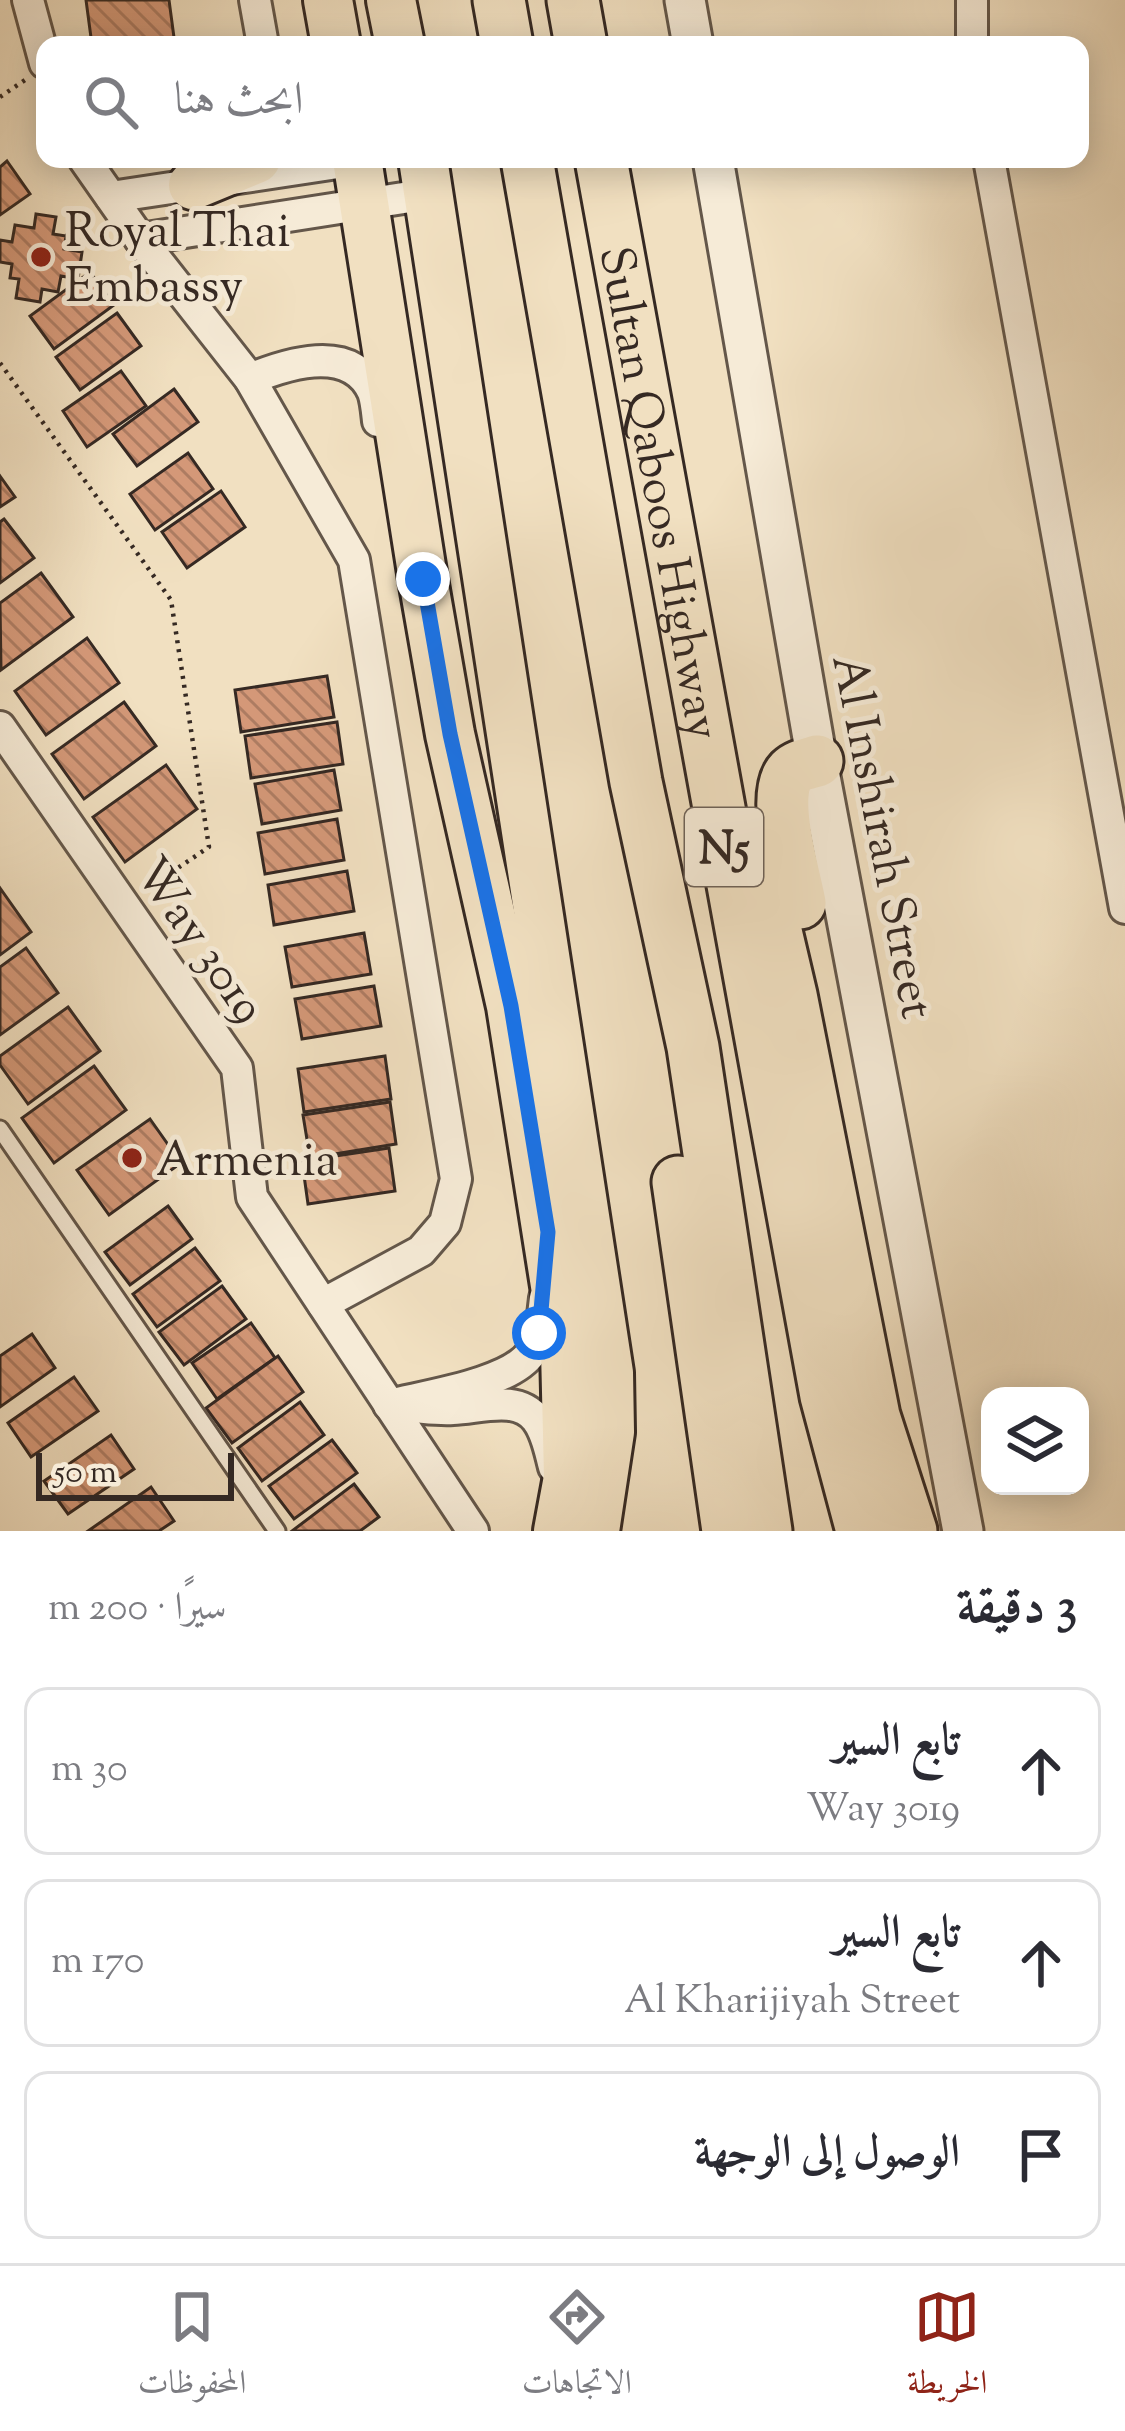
<!DOCTYPE html>
<html lang="ar">
<meta charset="utf-8">
<style>
:root{--surface:#fff;--page:#f2f2f3;--text:#2b2b33;--muted:#7c7c81;--line:#e1e1e2;--accent:#8f2418}
body{margin:0;font-family:"Sorts Mill Goudy",Amiri,serif;background:var(--page);color:var(--text);direction:rtl}
.controls{position:absolute;right:36px;bottom:36px;display:grid;overflow:hidden;border-radius:24px;box-shadow:0 6px 30px #0003}
.controls button{width:108px;height:108px;display:grid;place-items:center;padding:0;border:0;border-bottom:3px solid var(--line);background:var(--surface);color:var(--text);font:60px sans-serif}
.scale{position:absolute;left:36px;bottom:30px;width:198px;box-sizing:border-box;padding-left:12px;border:6px solid #352923;border-top:0;font-size:33px;line-height:42px;white-space:nowrap;color:#352923;-webkit-text-stroke:9px #f6ebd7;paint-order:stroke}
.stop{position:absolute;width:36px;height:36px;margin:-27px;border:9px solid #1a73e8;border-radius:50%;background:#fff}
.stop.end{background:#1a73e8;border-color:#fff;box-shadow:0 3px 12px #0008}
.list{margin:0;padding:0;list-style:none}
h2{display:flex;justify-content:space-between;align-items:center;height:156px;margin:0;padding:0 48px;font-size:51px}
h2 small{font-size:39px;font-weight:400;color:var(--muted)}
.list li{display:grid;grid-template-columns:78px 1fr auto;gap:36px;align-items:center;box-sizing:border-box;height:168px;margin:0 24px 24px;padding:0 24px;border:3px solid var(--line);border-radius:24px}
.list b{display:block;font-size:45px;white-space:nowrap}
.list p{margin:0;font-size:39px;white-space:nowrap;color:var(--muted)}
.list em{font-size:39px;font-style:normal;color:var(--muted)}
.icon{flex:none;width:66px;height:66px;fill:none;stroke:currentColor;stroke-width:2;stroke-linecap:round;stroke-linejoin:round}
.map{position:relative;flex:none;width:1125px;height:1531px;overflow:hidden;direction:ltr}
.search{position:absolute;background:var(--surface);box-shadow:0 6px 30px #0003;left:36px;right:36px;top:36px;height:132px;display:flex;align-items:center;gap:30px;box-sizing:border-box;padding:0 42px;border-radius:24px;color:var(--muted);font-size:45px}
.sheet{height:732px;background:var(--surface)}
nav{display:flex;justify-content:space-around;align-items:center;box-sizing:border-box;height:168px;border-top:3px solid var(--line);background:var(--surface);font-size:33px;color:var(--muted)}
nav a{display:grid;justify-items:center;gap:6px}
nav .on{color:var(--accent)}
.map>svg:first-child{display:block}
.building{fill:url(#building-back-hatch);stroke:#352923;stroke-width:3}
.lines{fill:none;stroke-linecap:round;stroke-linejoin:round}
.service-casing{stroke:#64574a;stroke-width:21}
.minor-casing{stroke:#64574a;stroke-width:36}
.tertiary-casing{stroke:#64574a;stroke-width:45}
.primary-casing{stroke:#352923;stroke-width:54}
.trunk-casing{stroke:#352923;stroke-width:57}
.path{stroke:#352923;stroke-width:4.5;stroke-dasharray:3 6;stroke-linecap:butt}
.service{stroke:#f6ebd7;stroke-width:15}
.minor{stroke:#f6ebd7;stroke-width:30}
.tertiary{stroke:#f6ebd7;stroke-width:39}
.primary{stroke:#f1e0c1;stroke-width:48}
.trunk{stroke:#f1e0c1;stroke-width:51}
.route{stroke:#1a73e8;stroke-width:15}
.poi-dot{fill:#8f2418;stroke:#f6ebd7;stroke-width:4.5}
.labels{text-anchor:middle;stroke-width:10;stroke-linejoin:round;paint-order:stroke}
.shield{fill:#f6ebd7;stroke:#6f6359;stroke-width:3}
.shield-label{font-size:45px;font-weight:bold;fill:#352923}
.poi-label{font-size:48px;fill:#352923;stroke:#f6ebd7;text-anchor:start}
.street-label{font-size:48px;fill:#352923;stroke:#f6ebd7}
</style>
<div class="map">
<svg width="1125" height="1531" viewBox="0 0 1125 1531">
<defs>
<pattern id="building-back-hatch" width="6" height="6" patternUnits="userSpaceOnUse" patternTransform="scale(3)"><rect width="6" height="6" fill="#d49878"/><path d="M-1 5l2 2M0 0l6 6M5-1l2 2" fill="none" stroke="#ad7c62"/></pattern>
</defs>
<rect width="100%" height="100%" fill="#f1e0c1"/>
<filter id="stains"><feTurbulence type="fractalNoise" baseFrequency=".00167" numOctaves="4"/><feColorMatrix values="0 0 0 0 .2 0 0 0 0 .09 0 0 0 0 .02 0 0 0 .5 -.17"/></filter>
<radialGradient id="worn" r=".72"><stop offset=".6" stop-color="#630" stop-opacity="0"/><stop offset="1" stop-color="#630" stop-opacity=".3"/></radialGradient>
<g class="building">
<polygon points="86,0 169,0 175,45 92,45"/>
<polygon points="7,161 30,194 0,215 0,167"/>
<polygon points="36,214 56,217 53,234 66,236 64,249 82,252 78,279 61,276 58,292 42,289 40,302 16,298 19,279 10,278 12,264 0,262 0,240 12,242 15,225 34,228"/>
<polygon points="90,272 114,305 54,349 30,316"/>
<polygon points="117,313 141,346 80,390 56,357"/>
<polygon points="121,371 146,406 87,447 63,411"/>
<polygon points="174,389 198,422 137,466 113,434"/>
<polygon points="188,453 213,489 155,530 130,494"/>
<polygon points="0,476 15,497 0,507"/>
<polygon points="221,491 245,527 187,568 162,532"/>
<polygon points="4,519 34,558 0,583 0,522"/>
<polygon points="41,573 73,617 1,670 0,603"/>
<polygon points="87,638 119,683 46,735 15,691"/>
<polygon points="327,676 334,717 241,732 235,690"/>
<polygon points="124,702 156,746 84,799 52,754"/>
<polygon points="337,722 343,764 251,778 245,736"/>
<polygon points="166,765 197,809 125,862 93,817"/>
<polygon points="334,770 341,810 262,824 255,784"/>
<polygon points="337,819 344,860 265,874 258,833"/>
<polygon points="347,871 354,911 274,925 268,885"/>
<polygon points="0,888 31,932 0,955"/>
<polygon points="364,933 371,974 292,987 285,947"/>
<polygon points="26,948 58,993 0,1035 0,967"/>
<polygon points="374,986 381,1026 302,1039 295,999"/>
<polygon points="68,1007 100,1051 28,1104 0,1065 0,1056"/>
<polygon points="385,1056 391,1099 304,1112 298,1069"/>
<polygon points="94,1066 126,1110 54,1163 22,1118"/>
<polygon points="390,1102 396,1144 310,1158 303,1115"/>
<polygon points="150,1119 181,1163 109,1215 77,1170"/>
<polygon points="389,1148 395,1191 308,1204 302,1161"/>
<polygon points="168,1206 192,1239 130,1285 105,1252"/>
<polygon points="195,1248 220,1281 157,1327 133,1294"/>
<polygon points="222,1286 246,1319 184,1365 159,1332"/>
<polygon points="251,1323 275,1358 217,1399 192,1363"/>
<polygon points="32,1334 55,1368 0,1407 0,1356"/>
<polygon points="278,1356 303,1392 232,1443 206,1408"/>
<polygon points="74,1377 98,1411 31,1457 8,1423"/>
<polygon points="300,1402 324,1435 262,1481 238,1448"/>
<polygon points="111,1435 134,1469 68,1514 44,1481"/>
<polygon points="332,1440 357,1473 294,1519 269,1486"/>
<polygon points="354,1484 379,1517 360,1531 292,1531"/>
<polygon points="151,1487 174,1521 159,1531 88,1531"/>
</g>
<g class="lines">
<defs>
<polyline id="service" points="0,1129 277,1531"/>
<g id="minor">
<polyline points="28,0 45,63"/>
<polyline points="255,0 263,45"/>
<polyline points="972,45 972,0"/>
<polyline points="84,159 140,239 250,379 354,560 456,1179 445,1223 421,1251 323,1304"/>
<polyline points="989,159 1125,908"/>
<polyline points="111,197 364,159"/>
<polyline points="140,239 429,194"/>
<path d="M250 379C286 364 351 342 373 392 376 400 377 412 378 421"/>
<polyline points="0,727 237,1068 252,1197 473,1531"/>
<path d="M389 1405C424 1396 510 1384 531 1353 541 1339 543 1316 545 1298"/>
<path d="M413 1407C426 1408 440 1410 453 1409 480 1408 518 1394 537 1420 547 1433 550 1452 554 1467"/>
</g>
<g id="tertiary">
<polyline points="685,0 693,45"/>
<polyline points="713,159 817,761 963,1531"/>
</g>
<g id="primary">
<polyline points="328,0 336,45"/>
<polyline points="391,0 400,45"/>
<polyline points="357,159 423,579 450,734 511,1006 565,1349 568,1477 558,1531"/>
<polyline points="423,159 609,1373 610,1432 595,1531"/>
<polyline points="193,185 256,159"/>
</g>
<g id="trunk">
<polyline points="499,0 507,45"/>
<polyline points="573,0 581,45"/>
<polyline points="527,159 636,782 693,1047 766,1531"/>
<path id="s1" d="M601 159 826 1396 862 1531"/>
<polyline points="759,859 791,995 874,1416 911,1531"/>
<path d="M800 903C795 875 770 794 791 772 798 765 808 764 817 761"/>
<polyline points="678,1182 728,1531"/>
</g>
</defs>
<use href="#service" class="service-casing"/>
<use href="#minor" class="minor-casing"/>
<use href="#tertiary" class="tertiary-casing"/>
<use href="#primary" class="primary-casing"/>
<use href="#trunk" class="trunk-casing"/>
<g class="path">
<polyline points="0,97 25,80"/>
<polyline points="66,236 91,219"/>
<polyline points="0,363 171,600 209,847 148,888"/>
</g>
<use href="#service" class="service"/>
<use href="#minor" class="minor"/>
<use href="#tertiary" class="tertiary"/>
<use href="#primary" class="primary"/>
<use href="#trunk" class="trunk"/>
</g>
<g class="lines">
<polyline class="route" points="423,579 450,734 511,1006 548,1232 539,1333"/>
</g>
<g class="poi-dot">
<circle cx="41" cy="257" r="12"/>
<circle cx="132" cy="1158" r="12"/>
</g>
<g class="labels">
<rect class="shield" x="685" y="808" width="78" height="78" rx="9"/>
<g class="shield-label">
<text x="724" y="863">N5</text>
</g>
<g class="poi-label">
<text x="65" y="246">Royal Thai<tspan x="65" dy="55">Embassy</tspan></text>
<text x="156" y="1175">Armenia</text>
</g>
<g class="street-label">
<text dy="17" stroke="none"><textPath href="#s1" startOffset="339">Sultan Qaboos Highway</textPath></text>
<text transform="translate(885 836) rotate(79)" y="17">Al Inshirah Street</text>
<text transform="translate(202 939) rotate(55)" y="17">Way 3019</text>
</g>
</g>
<rect width="100%" height="100%" filter="url(#stains)"/>
<rect width="100%" height="100%" fill="url(#worn)"/>
</svg>
<div class="controls">
<button><svg class="icon" aria-label="layers" viewBox="0 0 24 24"><path d="M12 4l9 5-9 5-9-5zM3 14l9 5 9-5"/></svg></button>
</div>
<div class="scale">50 m</div>
<div class="stop" style="left:539px;top:1333px"></div>
<div class="stop end" style="left:423px;top:579px"></div>
<div class="search"><svg class="icon" aria-label="search" viewBox="0 0 24 24"><circle cx="10" cy="10" r="6"/><path d="M15 15l6 6"/></svg>ابحث هنا</div>
</div>
<section class="sheet">
<h2>3 دقيقة<small>سيرًا · 200 m</small></h2>
<ul class="list">
<li><svg class="icon" aria-label="ahead" viewBox="0 0 24 24"><path d="M12 20V5M6 11l6-6 6 6"/></svg><div><b>تابع السير</b><p>Way 3019</p></div><em>30 m</em></li>
<li><svg class="icon" aria-label="ahead" viewBox="0 0 24 24"><path d="M12 20V5M6 11l6-6 6 6"/></svg><div><b>تابع السير</b><p>Al Kharijiyah Street</p></div><em>170 m</em></li>
<li><svg class="icon" aria-label="arrive" viewBox="0 0 24 24"><path d="M6 21V4h12l-3 4 3 4H6"/></svg><div><b>الوصول إلى الوجهة</b></div></li>
</ul>
</section>
<nav>
<a class="on"><svg class="icon" aria-label="map" viewBox="0 0 24 24"><path d="M3 6l6-2 6 2 6-2v14l-6 2-6-2-6 2zM9 4v14M15 6v14"/></svg>الخريطة</a>
<a><svg class="icon" aria-label="directions" viewBox="0 0 24 24"><path d="M12 3l9 9-9 9-9-9zM9 14v-3h6M13 9l2 2-2 2"/></svg>الاتجاهات</a>
<a><svg class="icon" aria-label="saved" viewBox="0 0 24 24"><path d="M7 4h10v16l-5-4-5 4z"/></svg>المحفوظات</a>
</nav>
